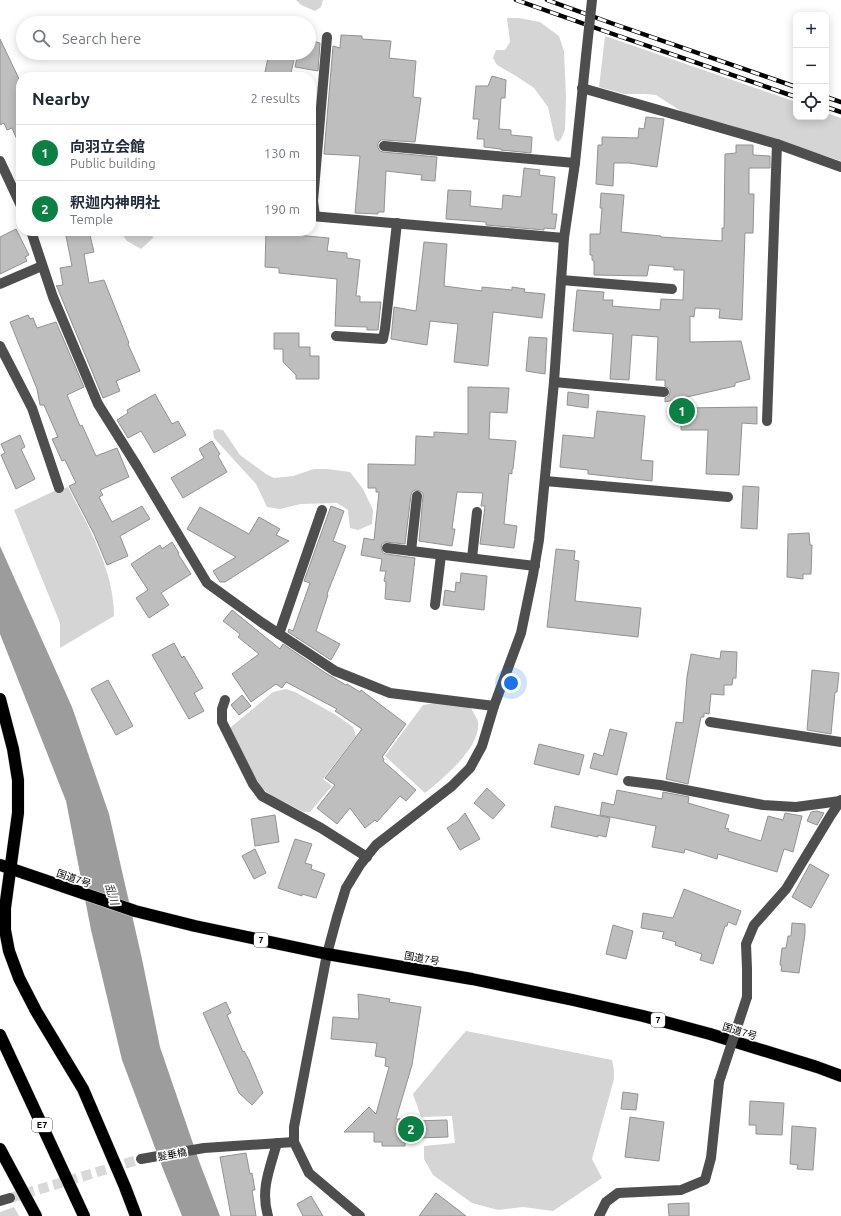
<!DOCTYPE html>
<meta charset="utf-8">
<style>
:root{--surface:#fff;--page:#f6f6f7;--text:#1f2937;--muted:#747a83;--line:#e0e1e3;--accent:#0b8043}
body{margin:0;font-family:Ubuntu,"Noto Sans JP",sans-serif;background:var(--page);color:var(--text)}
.controls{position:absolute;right:12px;top:12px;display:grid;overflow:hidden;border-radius:8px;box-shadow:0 2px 10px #0003}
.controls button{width:36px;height:36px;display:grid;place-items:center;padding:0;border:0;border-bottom:1px solid var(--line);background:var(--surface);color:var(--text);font:20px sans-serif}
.you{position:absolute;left:511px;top:683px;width:14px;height:14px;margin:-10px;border:3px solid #fff;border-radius:50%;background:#1a73e8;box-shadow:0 0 0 6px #1a73e833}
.badge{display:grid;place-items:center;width:26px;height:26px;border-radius:50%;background:var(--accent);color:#fff;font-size:13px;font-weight:700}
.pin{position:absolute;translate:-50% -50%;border:2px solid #fff;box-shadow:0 1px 4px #0006}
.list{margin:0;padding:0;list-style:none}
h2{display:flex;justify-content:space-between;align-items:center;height:52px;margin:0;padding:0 16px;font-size:17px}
h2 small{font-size:13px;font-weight:400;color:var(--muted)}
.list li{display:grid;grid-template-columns:26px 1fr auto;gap:12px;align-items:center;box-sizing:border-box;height:56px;padding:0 16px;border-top:1px solid var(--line)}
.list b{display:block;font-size:15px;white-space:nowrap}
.list p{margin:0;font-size:13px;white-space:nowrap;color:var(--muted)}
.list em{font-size:13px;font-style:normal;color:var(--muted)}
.icon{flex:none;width:22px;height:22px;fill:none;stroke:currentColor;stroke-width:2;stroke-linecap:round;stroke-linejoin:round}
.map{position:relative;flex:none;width:841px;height:1216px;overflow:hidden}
.search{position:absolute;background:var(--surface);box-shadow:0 2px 10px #0003;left:16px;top:16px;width:300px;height:44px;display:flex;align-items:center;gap:10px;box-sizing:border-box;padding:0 14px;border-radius:22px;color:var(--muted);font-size:15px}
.panel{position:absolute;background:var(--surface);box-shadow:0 2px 10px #0003;left:16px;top:72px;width:300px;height:164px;border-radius:16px}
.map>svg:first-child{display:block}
.green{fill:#d5d5d5}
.water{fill:#9c9c9c}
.building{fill:#bebebe;stroke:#929292}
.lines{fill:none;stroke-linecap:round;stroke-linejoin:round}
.minor-tunnel{stroke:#d9d9d9;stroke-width:10;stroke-dasharray:10 5;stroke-linecap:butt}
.highway-casing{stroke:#dbdbdb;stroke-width:13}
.minor{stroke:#4e4e4e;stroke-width:10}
.highway{stroke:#000;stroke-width:12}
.rail-casing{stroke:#000;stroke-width:4.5}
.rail{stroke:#fff;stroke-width:3;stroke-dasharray:9;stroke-linecap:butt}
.minor-bridge{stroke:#4e4e4e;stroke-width:10}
.labels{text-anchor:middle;stroke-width:3.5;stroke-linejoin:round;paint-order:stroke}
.shield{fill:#fff;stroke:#4c4c4c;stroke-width:1}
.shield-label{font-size:9px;font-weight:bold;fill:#000}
.street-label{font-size:10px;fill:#000;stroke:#fff}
.water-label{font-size:11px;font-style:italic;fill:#3d3d3d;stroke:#fff}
</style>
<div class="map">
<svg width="841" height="1216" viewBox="0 0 841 1216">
<rect width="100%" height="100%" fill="#fff"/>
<g class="green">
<polygon points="296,0 323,0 321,7 315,11 301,5"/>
<polygon points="507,18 519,18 540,22 559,36 564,51 566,97 565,130 561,139 558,142 555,139 548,107 534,88 516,76 497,65 493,58 496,50 505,50 510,42"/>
<polygon points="605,36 796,102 796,117 826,117 826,113 841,118 841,161 727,124 687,115 656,95 645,94 624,94 599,87"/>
<polygon points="120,231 152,231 153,238 141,249 127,241"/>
<polygon points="217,429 223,430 240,455 266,474 274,478 293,476 314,469 327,469 350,472 363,489 373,510 372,524 358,530 350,528 348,510 337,503 301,504 280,509 267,507 256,484 214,438 213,431"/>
<path d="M68 487C88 527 114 569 114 616L60 648V623L14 510 52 492Z"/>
<polygon points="286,689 295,692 336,715 353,727 356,736 323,779 332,786 310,812 304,812 274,797 261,788 231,732 230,728 273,692"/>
<path d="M436 703 466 706 471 708C473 712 477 718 478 722 481 748 442 779 425 793L385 756 423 705Z"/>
<polygon points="466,1031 612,1060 614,1070 614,1079 592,1159 602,1178 553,1211 523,1207 498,1210 472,1203 433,1175 424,1159 424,1146 455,1143 452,1116 421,1117 413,1094 451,1048"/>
<polygon points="14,1207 19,1216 0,1216 0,1212"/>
</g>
<polygon class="water" points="0,546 72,707 109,814 142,959 160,1047 199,1161 220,1216 182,1216 163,1169 122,1060 91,930 66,801 0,634"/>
<g class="building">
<polygon points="341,35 362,36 362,39 391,41 389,58 416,61 413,97 421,98 415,142 384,140 381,140 378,143 378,148 380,151 383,152 437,157 435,181 421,180 422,175 386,171 384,212 378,212 378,214 355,213 360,156 324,154 333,46 340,48"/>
<polygon points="0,39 21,83 21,149 12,128 7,130 4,123 0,125"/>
<polygon points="309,40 320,43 318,71 295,67 298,53 309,53"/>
<polygon points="269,53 282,53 295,56 290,77 264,77"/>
<polygon points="492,76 506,80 505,98 501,98 499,129 511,130 511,135 532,137 531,153 501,150 501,149 484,147 484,139 477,139 479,119 473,119 476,86 488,86"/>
<polygon points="646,117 664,119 657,167 629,163 614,163 613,186 596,184 598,145 602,145 602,137 638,138 639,128 644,129"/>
<polygon points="736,145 753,145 753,155 770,156 770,168 749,168 749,194 754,194 753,233 745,233 742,320 719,318 720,309 695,308 694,317 690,316 690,342 741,341 750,379 735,383 735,386 665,402 665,398 669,396 670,392 670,389 665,386 665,380 656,380 658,337 632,335 629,380 610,379 613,334 573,331 577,290 604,292 603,300 613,300 612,306 660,310 661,299 683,300 684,270 674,270 674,267 649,265 647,276 594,275 594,261 592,260 592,255 590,255 590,234 600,234 602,208 600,208 601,193 624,195 621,232 661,236 661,237 722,241 722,228 724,228 725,154 736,153"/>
<polygon points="524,168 540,170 539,175 555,177 552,214 557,214 555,229 544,228 544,230 486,225 486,222 446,219 448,190 471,191 470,206 502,209 503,195 521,197"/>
<polygon points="16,229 29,255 25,257 27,261 0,274 0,237"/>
<polygon points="65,231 89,231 94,252 84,254 89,283 104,280 129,343 128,344 140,371 116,381 120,391 103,398 57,287 56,286 63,285 60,268 72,266"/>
<polygon points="266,231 285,232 285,234 329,238 327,251 347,253 347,258 360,260 356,296 360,296 360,302 381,302 378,330 367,330 367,327 335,326 337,279 279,273 279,268 265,267"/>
<polygon points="424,242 447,244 444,286 482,291 482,287 512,290 512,287 525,289 524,292 545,294 542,318 493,312 488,366 454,362 458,324 430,321 427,345 391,339 394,307 416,311"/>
<polygon points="28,315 30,319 33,318 37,328 56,322 84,387 67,395 80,426 82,425 96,456 117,448 129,477 100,490 103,495 99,497 112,522 142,506 150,519 120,536 128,556 107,565 94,534 69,486 76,483 65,460 62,461 52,439 58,437 44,405 40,405 37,389 10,322"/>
<polygon points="274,333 299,333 299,347 310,347 310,356 319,356 319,379 296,379 296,375 283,362 283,349 274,349"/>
<polygon points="529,337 547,338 545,374 526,371"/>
<polygon points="468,387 509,388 507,413 490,412 489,439 516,441 513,469 512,469 512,474 509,473 504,524 517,526 514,548 480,544 485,506 481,506 483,493 457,492 452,529 455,529 452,546 419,541 423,496 423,493 420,491 415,490 412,492 411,495 405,544 385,542 382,544 381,548 383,553 386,554 415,558 410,602 385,599 386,582 384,581 386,571 380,571 382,559 361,555 364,538 374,540 379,492 376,492 376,488 368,488 368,464 415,465 416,436 434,437 434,432 468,434"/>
<polygon points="568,392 589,395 588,408 567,405"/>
<polygon points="155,394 172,424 178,421 186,435 154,453 141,431 128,438 117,420 128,413 127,410"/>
<polygon points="757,407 757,424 742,423 739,475 706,474 708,430 681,430 681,408"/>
<polygon points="597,411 645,416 641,460 653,461 652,481 588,474 588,470 560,467 563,435 594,438"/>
<polygon points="20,435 25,447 21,449 35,479 16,489 1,455 5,453 1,444"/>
<polygon points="212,441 220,454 218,456 227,472 183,498 171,478 204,458 199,449"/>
<polygon points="743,486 759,487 757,529 741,528"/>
<polygon points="331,506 344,511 333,541 346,546 327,594 328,595 316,631 340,644 331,660 288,632 289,629 293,631 310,583 304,581"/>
<polygon points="200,507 249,534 259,517 280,529 276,535 289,541 225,582 220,582 213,571 236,557 187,529"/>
<polygon points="809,533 810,545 812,545 811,574 803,574 803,579 787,577 788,534"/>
<polygon points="172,542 179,553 178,554 191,574 161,593 169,605 149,618 136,598 148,590 131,564 160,545 162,549"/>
<polygon points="556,549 575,551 574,560 579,561 575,601 641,608 638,637 547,627"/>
<polygon points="461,573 487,576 484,610 443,605 445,590 455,592 456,582 460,583"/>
<polygon points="232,610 280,649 283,644 324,672 346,685 347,684 360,692 361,690 406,724 382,757 384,759 383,761 416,790 406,801 400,796 377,822 375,820 365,828 350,808 337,824 317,808 335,785 325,778 362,729 335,711 337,709 286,682 282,688 276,684 251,702 232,674 259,654 238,637 240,634 223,621"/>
<polygon points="174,643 182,658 184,656 203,688 194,693 204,711 189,719 152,655"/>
<polygon points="721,651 737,652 736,678 733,678 732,685 724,685 724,695 711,694 709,714 704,713 704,717 701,717 688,784 666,779 676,722 683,723 687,677 691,654 720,659"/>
<polygon points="812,670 839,673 837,692 835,692 831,734 807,730"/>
<polygon points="108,680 133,726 116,735 91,689"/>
<polygon points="242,695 251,706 239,715 231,705"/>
<polygon points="610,729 627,733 617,775 590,768 594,753 603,756"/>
<polygon points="539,744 584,755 579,775 534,764"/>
<polygon points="487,788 505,805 493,819 474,803"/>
<polygon points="617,790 662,799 663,792 689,797 688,803 729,815 725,828 729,829 728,831 761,841 768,816 783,820 785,813 802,816 793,852 784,849 777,872 718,854 717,859 685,849 684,853 652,847 656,826 600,815 602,802 614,805"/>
<polygon points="555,806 610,818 606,837 598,835 598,837 551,827"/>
<polygon points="817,811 824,813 817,825 807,821 811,812"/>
<polygon points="465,813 480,839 460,850 447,828 458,821"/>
<polygon points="275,815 279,842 255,846 251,819"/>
<polygon points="295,839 312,844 305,863 312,865 311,869 325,874 316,898 302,894 302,896 278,888"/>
<polygon points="255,849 266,873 254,879 242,856"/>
<polygon points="810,864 829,875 811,908 792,897"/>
<polygon points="684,889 741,911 736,925 728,922 727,926 725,926 713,964 700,960 702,954 675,945 676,942 662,938 664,932 641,928 643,913 673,918"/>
<polygon points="792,923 805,924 805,934 799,973 781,971 782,966 780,965 782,948 786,948 788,936 791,936"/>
<polygon points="613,925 633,931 626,959 606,954"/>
<polygon points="358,994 390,999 389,1002 421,1007 412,1065 396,1119 412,1119 412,1121 447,1120 448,1137 417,1138 417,1141 405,1141 405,1146 382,1146 382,1142 374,1142 374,1132 344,1132 369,1107 376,1114 389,1067 385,1066 386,1058 375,1056 377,1043 331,1039 333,1017 359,1019"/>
<polygon points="226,1002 231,1013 227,1015 243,1052 244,1051 249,1060 263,1093 252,1105 239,1093 203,1013"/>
<polygon points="623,1092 638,1094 636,1110 621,1109"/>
<polygon points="750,1101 784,1103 782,1135 756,1134 756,1125 749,1125"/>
<polygon points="630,1117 664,1122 659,1161 625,1157"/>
<polygon points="792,1126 816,1128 813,1170 797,1169 798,1165 790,1164"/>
<polygon points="246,1153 250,1174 252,1173 255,1190 252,1190 256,1216 231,1216 220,1157"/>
<polygon points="436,1193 466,1216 419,1216"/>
<polygon points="311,1196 323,1216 303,1216 297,1204"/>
<polygon points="689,1203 689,1216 669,1216 668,1204"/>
</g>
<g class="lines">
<polyline class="minor-tunnel" points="10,1198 141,1159"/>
<defs>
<g id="highway">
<polyline points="0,699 13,749 18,780 18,813 5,908 5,930 9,951 19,978 36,1011 83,1089 125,1187 136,1216"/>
<polyline points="0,865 135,911 195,926 327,954 472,979 573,1000 643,1016 710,1034 817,1067 841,1076"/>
<polyline points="0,1035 84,1216"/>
<polyline points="0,1149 36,1216"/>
</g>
</defs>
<use href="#highway" class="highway-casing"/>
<g class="minor">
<polyline points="582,88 777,144 841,167"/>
<polyline points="384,146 575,163"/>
<polyline points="0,161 21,206"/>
<polyline points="311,216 564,238"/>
<polyline points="315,216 313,201 327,37"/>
<polyline points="31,231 53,297 98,404 137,466 207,583 261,622 335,671 390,693 494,706"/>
<polyline points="561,280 672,289"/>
<polyline points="0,284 42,266"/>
<polyline points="336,336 383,339 385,329 397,223"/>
<polyline points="0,346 32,408 59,488"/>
<polyline points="554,382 664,392"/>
<polyline points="767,421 777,144"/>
<polyline points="545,481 728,497"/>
<polyline points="387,548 535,566"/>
<polyline points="411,551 417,496"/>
<polyline points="472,558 477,512"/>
<polyline points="435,605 441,555"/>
<polyline points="279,634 322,510"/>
<polyline points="225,700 222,709 222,722 253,784 262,796 321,828 367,857"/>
<polyline points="710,722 841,742"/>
<polyline points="628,781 660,785 763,805 796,807 840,801"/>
<polyline points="747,997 747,969 746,944 754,925 786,889 831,815 841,800"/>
<polyline points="141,1159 204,1148 294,1142"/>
<polyline points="0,1201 10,1198"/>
<path d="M268 1216C260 1190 270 1168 277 1143"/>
<polyline points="360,1216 309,1173 294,1142 294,1127 327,954 337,917 346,888 360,865 376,845 452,786 470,768 482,746 494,706 521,633 533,575 539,540 554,382 564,238 575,163 586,56"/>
<polyline points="599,1216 606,1202 618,1193 681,1190 705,1180 711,1158 719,1082"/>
</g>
<use href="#highway" class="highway"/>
<defs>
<g id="rail">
<polyline points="516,0 610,33 796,97"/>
<polyline points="547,0 611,23 796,87"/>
<polyline points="826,97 841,102"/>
<polyline points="826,107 841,112"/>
</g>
</defs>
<use href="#rail" class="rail-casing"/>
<use href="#rail" class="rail"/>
<g class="minor-bridge">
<polyline points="586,56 592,0"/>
<polyline points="719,1082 747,997"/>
</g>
</g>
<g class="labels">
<g class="shield">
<rect x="254" y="933" width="14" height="14" rx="3"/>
<rect x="651" y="1013" width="14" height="14" rx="3"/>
<rect x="32" y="1118" width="20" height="14" rx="3"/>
</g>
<g class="shield-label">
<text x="261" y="943">7</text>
<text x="658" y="1023">7</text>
<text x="42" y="1128">E7</text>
</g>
<g class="street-label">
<text transform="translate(74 878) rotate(19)" y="4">国道7号</text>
<text transform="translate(422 958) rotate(10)" y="4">国道7号</text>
<text transform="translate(740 1031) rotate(17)" y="4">国道7号</text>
<text transform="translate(172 1154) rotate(-10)" y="4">髪垂橋</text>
</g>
<g class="water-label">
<text transform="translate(112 894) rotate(73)" y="4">乱川</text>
</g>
</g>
</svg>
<div class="controls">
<button>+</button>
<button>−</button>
<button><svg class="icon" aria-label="locate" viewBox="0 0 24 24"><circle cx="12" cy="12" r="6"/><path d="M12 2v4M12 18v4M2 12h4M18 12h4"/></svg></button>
</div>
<div class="you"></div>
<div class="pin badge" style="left:682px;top:411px">1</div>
<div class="pin badge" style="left:411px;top:1129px">2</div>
<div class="search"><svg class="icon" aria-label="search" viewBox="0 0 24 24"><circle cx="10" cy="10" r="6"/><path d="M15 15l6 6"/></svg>Search here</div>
<section class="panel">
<h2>Nearby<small>2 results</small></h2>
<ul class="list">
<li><span class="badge">1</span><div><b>向羽立会館</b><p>Public building</p></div><em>130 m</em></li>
<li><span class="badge">2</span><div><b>釈迦内神明社</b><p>Temple</p></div><em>190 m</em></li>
</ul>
</section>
</div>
